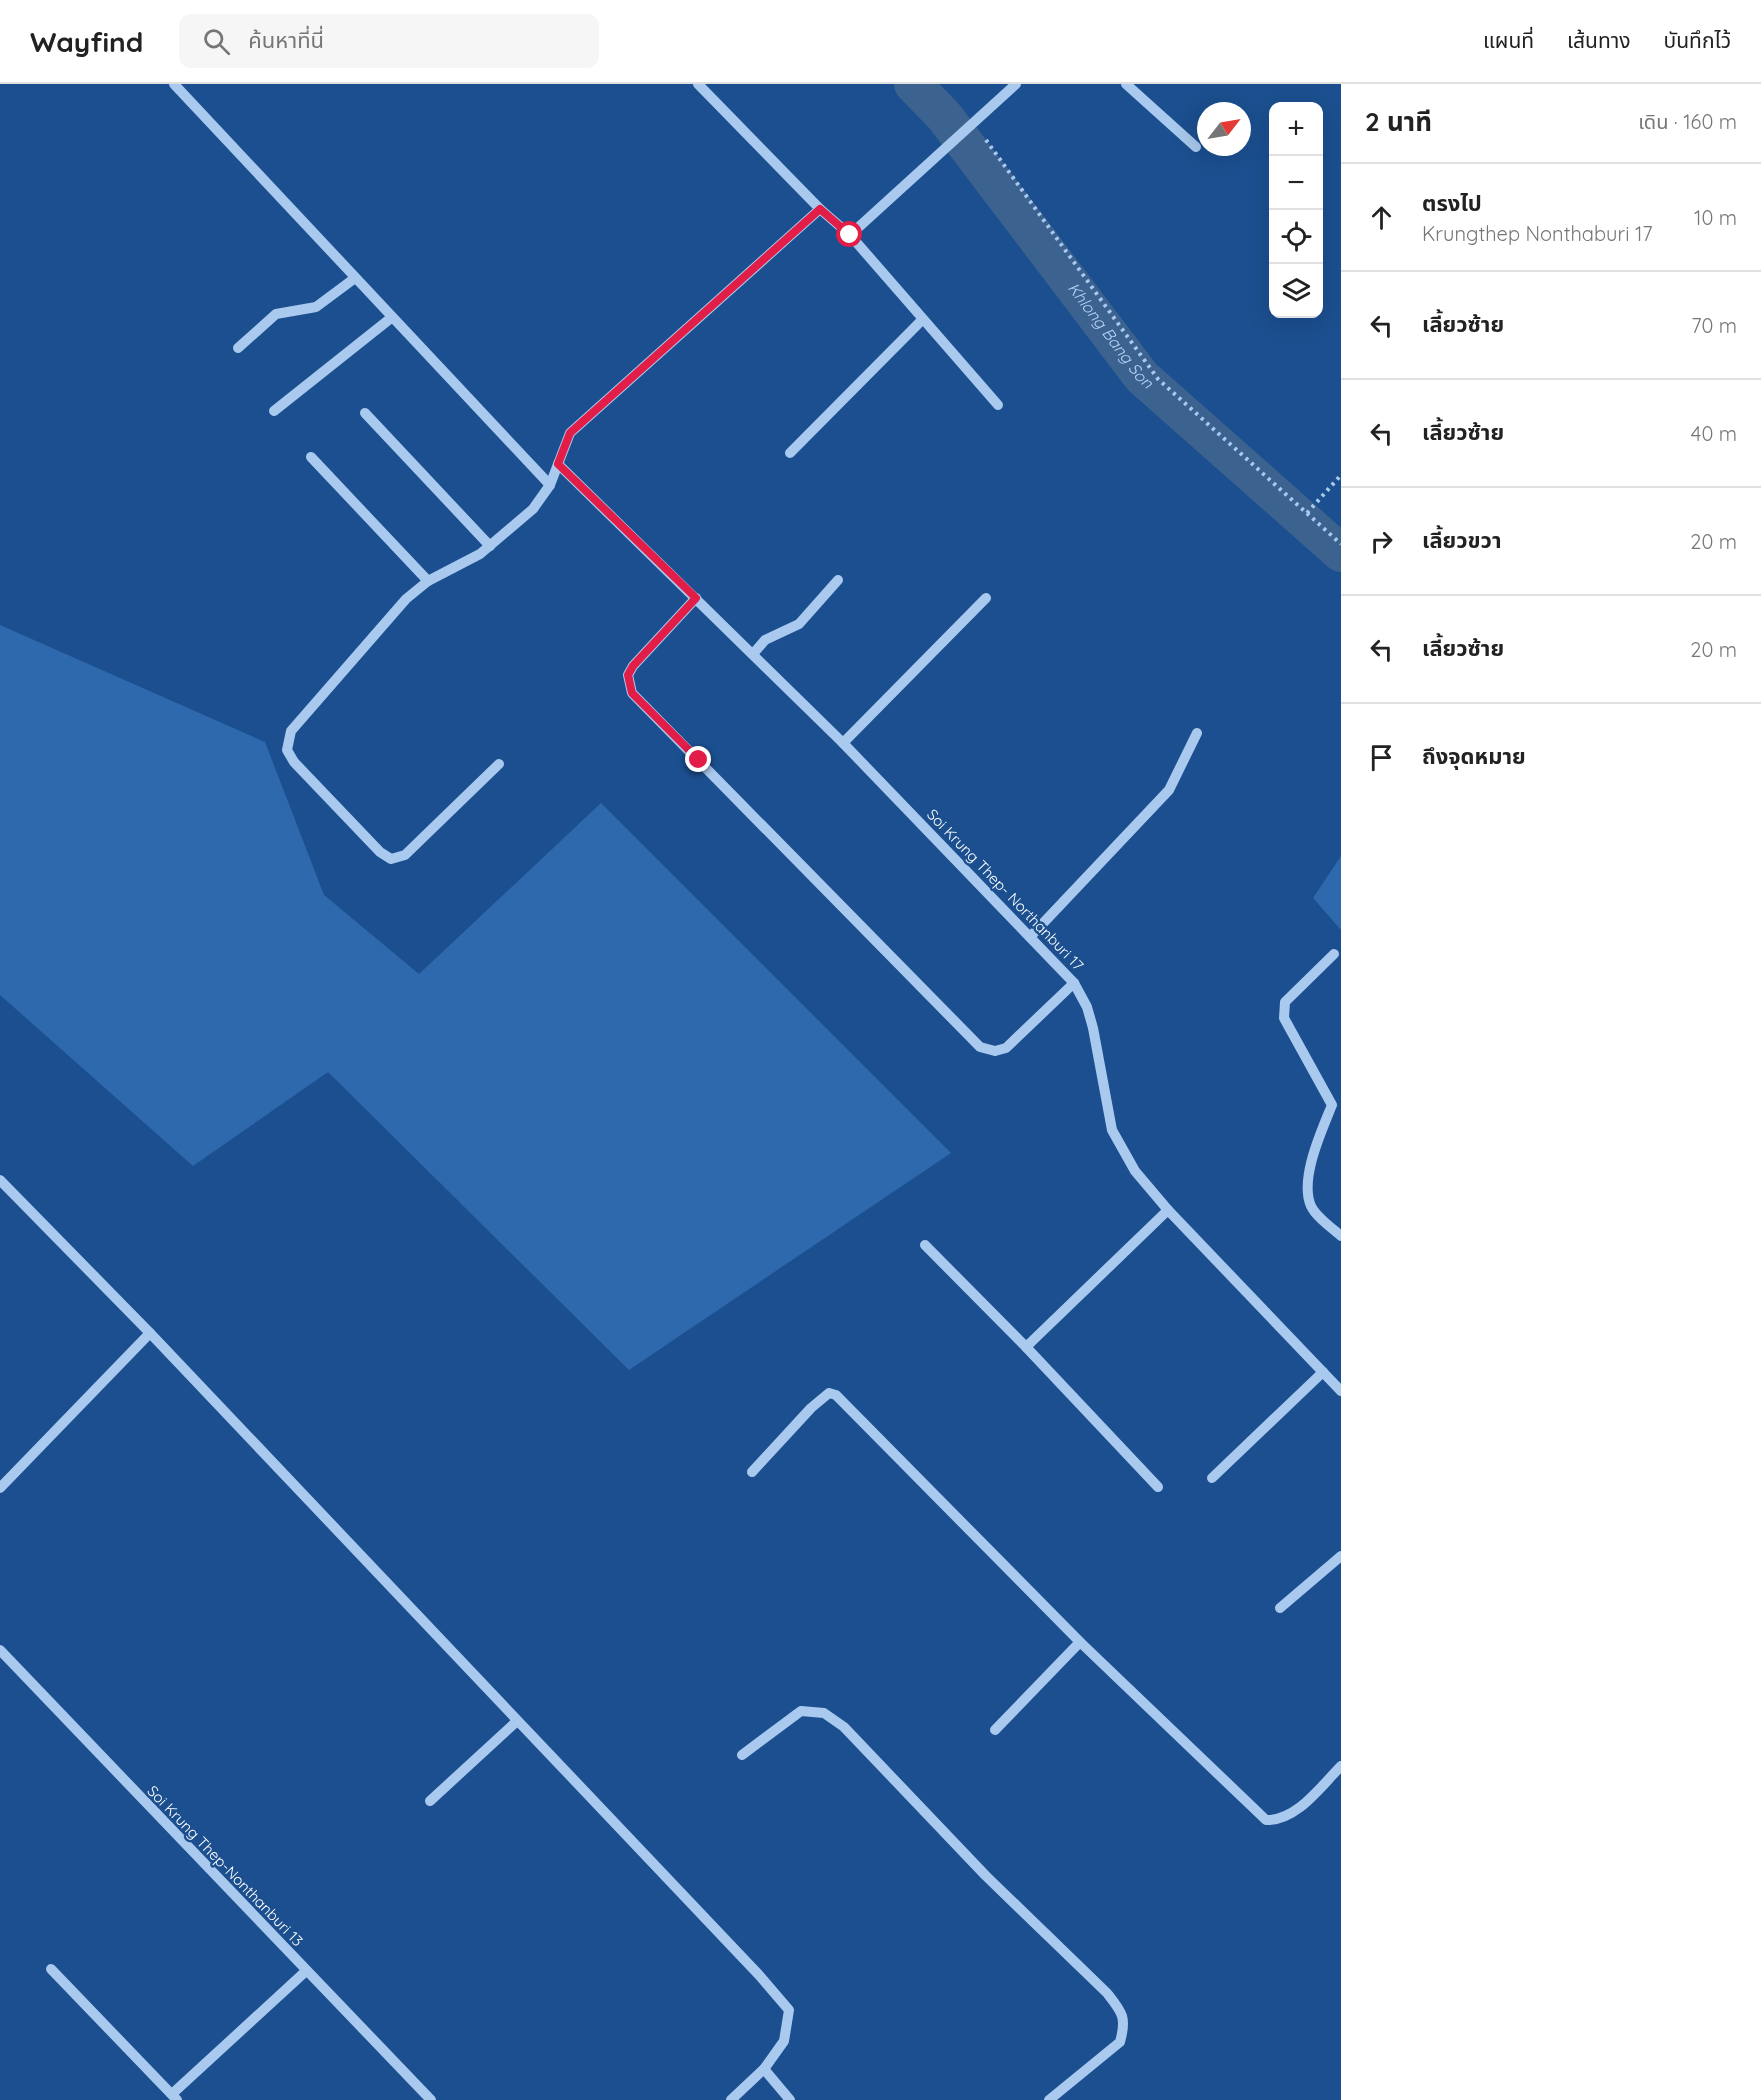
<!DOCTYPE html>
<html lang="th">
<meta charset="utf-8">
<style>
:root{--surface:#fff;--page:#f6f6f6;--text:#222;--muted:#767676;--line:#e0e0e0}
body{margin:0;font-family:Quicksand,"Noto Sans Thai",sans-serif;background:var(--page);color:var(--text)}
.controls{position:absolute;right:18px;top:18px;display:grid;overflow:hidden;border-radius:12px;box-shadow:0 6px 24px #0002}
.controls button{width:54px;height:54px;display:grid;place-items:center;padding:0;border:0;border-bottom:2px solid var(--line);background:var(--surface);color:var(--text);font:30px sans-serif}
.compass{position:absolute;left:1197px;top:18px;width:54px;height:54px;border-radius:50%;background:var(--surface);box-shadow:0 6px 24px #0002;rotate:59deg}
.stop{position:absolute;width:18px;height:18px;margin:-14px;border:4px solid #e11d48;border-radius:50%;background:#fff}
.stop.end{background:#e11d48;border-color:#fff;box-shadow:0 2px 6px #0008}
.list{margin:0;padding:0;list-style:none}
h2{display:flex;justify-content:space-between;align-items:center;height:78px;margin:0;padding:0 24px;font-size:26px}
h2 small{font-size:20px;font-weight:400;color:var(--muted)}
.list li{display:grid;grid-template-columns:39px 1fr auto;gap:18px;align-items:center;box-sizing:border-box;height:108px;padding:0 24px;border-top:2px solid var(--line)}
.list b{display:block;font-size:22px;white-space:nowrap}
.list p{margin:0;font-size:20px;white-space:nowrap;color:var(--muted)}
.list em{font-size:20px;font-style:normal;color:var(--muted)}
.icon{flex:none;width:33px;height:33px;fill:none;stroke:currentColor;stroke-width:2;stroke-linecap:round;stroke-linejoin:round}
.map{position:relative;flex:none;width:1341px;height:2016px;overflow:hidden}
header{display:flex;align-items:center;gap:36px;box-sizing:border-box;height:84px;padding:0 30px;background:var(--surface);border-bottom:2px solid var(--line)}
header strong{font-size:28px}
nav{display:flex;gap:33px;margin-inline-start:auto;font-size:21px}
.search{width:420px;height:54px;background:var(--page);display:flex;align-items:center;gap:15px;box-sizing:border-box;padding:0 21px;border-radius:12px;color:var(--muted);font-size:22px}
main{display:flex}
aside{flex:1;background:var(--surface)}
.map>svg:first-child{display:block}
.green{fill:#2e69ad}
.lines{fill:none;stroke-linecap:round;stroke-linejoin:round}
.canal{stroke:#3c6290;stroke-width:38}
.path{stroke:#a9c9ee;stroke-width:4;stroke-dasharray:3 4.5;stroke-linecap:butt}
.minor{stroke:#a9c9ee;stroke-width:10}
.route{stroke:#e11d48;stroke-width:8}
.labels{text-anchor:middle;stroke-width:5;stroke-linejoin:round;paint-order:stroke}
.street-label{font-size:15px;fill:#fff;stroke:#1b4f8f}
.water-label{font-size:16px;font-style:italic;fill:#b5d3f5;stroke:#1b4f8f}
</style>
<header>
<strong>Wayfind</strong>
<div class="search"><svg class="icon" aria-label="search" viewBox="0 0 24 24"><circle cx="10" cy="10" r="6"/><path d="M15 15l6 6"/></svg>ค้นหาที่นี่</div>
<nav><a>แผนที่</a><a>เส้นทาง</a><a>บันทึกไว้</a></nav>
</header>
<main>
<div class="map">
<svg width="1341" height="2016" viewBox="0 0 1341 2016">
<rect width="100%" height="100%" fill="#1b4f8f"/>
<g class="green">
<polygon points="0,541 265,658 324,811 419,890 601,719 951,1069 629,1286 328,988 193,1082 0,911"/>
<polygon points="1341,772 1341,846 1313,814"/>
</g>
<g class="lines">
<path class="canal" id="s1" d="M913 0 944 32 1142 293 1341 469"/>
<g class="path">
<polyline points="986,56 1158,295 1341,460"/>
<polyline points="1307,429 1341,391"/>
</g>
<g class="minor">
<polyline points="174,0 550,401"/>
<polyline points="698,0 820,125 850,151 998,321"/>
<polyline points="1126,0 1196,63"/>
<polyline points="850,151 1016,0"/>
<polyline points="238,264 276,230 316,223 355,194"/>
<polyline points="274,327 391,234"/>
<polyline points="365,329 490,462"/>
<polyline points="790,369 922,236"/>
<polyline points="311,373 428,497"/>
<polyline points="558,380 843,659 1074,899 1087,923 1093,944 1112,1046 1135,1087 1168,1126 1341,1307"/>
<polyline points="696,514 633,582 628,591 632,609 980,963 995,967 1006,964 1074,899"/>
<polyline points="753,570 765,556 799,540 838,496"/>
<polyline points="843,659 986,514"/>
<polyline points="499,680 405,771 391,775 380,768 294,678 287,666 291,647 406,515 428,497 480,470 533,425 550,401 570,349 820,125"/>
<polyline points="1030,853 1169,706 1197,649"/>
<path d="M1334 870 1285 918 1284 934 1332 1021C1322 1046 1299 1095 1311 1122 1316 1133 1332 1144 1341 1152"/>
<polyline points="0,1096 150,1249 759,1891 789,1926 784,1957 764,1985 731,2016"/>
<polyline points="925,1161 1026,1263 1158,1403"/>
<polyline points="1026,1263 1168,1126"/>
<path d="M752 1388 811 1324 829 1309 836 1311 1080 1558 1266 1736C1297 1737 1321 1702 1341 1682"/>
<polyline points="1212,1394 1323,1288"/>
<polyline points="0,1404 150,1249"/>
<polyline points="1280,1524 1341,1472"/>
<polyline points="0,1566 431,2016"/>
<polyline points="995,1646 1080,1558"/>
<path d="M742 1671 801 1627 824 1629 844 1643 986 1792 1107 1909C1122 1928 1127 1933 1120 1958L1049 2016"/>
<polyline points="430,1717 517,1637"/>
<polyline points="51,1885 177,2016"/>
<polyline points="764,1985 790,2016"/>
<polyline points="172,2010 306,1887"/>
</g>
</g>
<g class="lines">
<polyline class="route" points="699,676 632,609 628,591 633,582 696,514 558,380 570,349 820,125 850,151"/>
</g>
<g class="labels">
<g class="street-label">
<text transform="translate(1005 806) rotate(46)" y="5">Soi Krung Thep- Northanburi 17</text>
<text transform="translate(225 1782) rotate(46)" y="5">Soi Krung Thep-Nonthanburi 13</text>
</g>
<g class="water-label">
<text dy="6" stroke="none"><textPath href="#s1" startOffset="320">Khlong Bang Son</textPath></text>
</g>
</g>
</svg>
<div class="controls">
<button>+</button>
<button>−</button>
<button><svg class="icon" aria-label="locate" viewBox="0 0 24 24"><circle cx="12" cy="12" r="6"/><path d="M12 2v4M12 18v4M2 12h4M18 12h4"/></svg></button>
<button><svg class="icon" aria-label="layers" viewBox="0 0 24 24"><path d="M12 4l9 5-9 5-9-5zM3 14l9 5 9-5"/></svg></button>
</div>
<svg class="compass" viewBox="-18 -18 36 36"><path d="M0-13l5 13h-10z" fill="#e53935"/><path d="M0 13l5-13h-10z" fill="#767676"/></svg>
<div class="stop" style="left:850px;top:151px"></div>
<div class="stop end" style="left:699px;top:676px"></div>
</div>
<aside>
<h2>2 นาที<small>เดิน · 160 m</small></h2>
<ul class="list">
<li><svg class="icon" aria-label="ahead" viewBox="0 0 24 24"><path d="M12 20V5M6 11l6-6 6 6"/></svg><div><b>ตรงไป</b><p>Krungthep Nonthaburi 17</p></div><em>10 m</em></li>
<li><svg class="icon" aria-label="left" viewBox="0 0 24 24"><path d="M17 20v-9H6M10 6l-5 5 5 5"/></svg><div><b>เลี้ยวซ้าย</b></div><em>70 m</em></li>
<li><svg class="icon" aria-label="left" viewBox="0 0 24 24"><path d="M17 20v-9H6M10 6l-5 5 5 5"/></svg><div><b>เลี้ยวซ้าย</b></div><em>40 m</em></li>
<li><svg class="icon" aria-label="right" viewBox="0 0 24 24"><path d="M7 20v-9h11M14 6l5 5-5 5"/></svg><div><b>เลี้ยวขวา</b></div><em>20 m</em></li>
<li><svg class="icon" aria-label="left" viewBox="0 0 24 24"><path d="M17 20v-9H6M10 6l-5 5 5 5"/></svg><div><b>เลี้ยวซ้าย</b></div><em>20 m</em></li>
<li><svg class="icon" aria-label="arrive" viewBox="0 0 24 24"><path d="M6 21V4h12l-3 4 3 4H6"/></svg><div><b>ถึงจุดหมาย</b></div></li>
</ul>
</aside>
</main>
